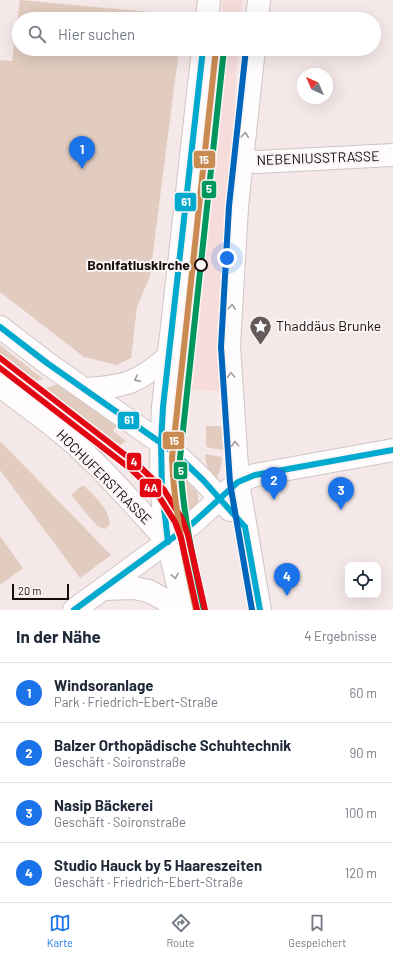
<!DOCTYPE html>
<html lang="de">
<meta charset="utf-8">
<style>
:root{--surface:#fff;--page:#f6f6f7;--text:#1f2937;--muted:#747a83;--line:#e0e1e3;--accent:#1a73e8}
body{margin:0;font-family:Barlow,sans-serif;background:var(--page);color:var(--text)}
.controls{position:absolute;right:12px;bottom:12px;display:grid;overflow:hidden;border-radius:8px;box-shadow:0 4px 16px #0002}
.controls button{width:36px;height:36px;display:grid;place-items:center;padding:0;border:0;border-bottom:1px solid var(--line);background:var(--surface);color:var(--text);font:20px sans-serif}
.compass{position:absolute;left:297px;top:68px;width:36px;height:36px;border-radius:50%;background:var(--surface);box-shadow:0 4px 16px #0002;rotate:315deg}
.scale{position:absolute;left:12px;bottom:10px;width:57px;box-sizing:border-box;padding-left:4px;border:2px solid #170d0d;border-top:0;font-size:11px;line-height:14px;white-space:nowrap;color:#170d0d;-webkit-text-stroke:3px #fbf5f5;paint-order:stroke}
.you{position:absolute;left:227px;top:258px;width:14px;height:14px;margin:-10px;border:3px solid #fff;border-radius:50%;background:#1a73e8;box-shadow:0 0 0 6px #1a73e833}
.badge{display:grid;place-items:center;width:26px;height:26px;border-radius:50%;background:var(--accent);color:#fff;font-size:13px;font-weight:700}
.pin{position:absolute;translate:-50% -33px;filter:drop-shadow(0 1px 2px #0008)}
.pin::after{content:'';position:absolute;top:21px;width:14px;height:12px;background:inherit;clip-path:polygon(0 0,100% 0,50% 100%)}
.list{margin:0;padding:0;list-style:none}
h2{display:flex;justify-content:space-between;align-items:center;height:52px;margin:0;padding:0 16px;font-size:17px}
h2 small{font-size:13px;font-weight:400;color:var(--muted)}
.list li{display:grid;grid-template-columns:26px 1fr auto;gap:12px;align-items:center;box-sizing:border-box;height:60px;padding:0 16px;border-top:1px solid var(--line)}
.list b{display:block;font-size:15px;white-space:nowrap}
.list p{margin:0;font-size:13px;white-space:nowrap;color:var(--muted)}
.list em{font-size:13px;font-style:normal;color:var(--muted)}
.icon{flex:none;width:22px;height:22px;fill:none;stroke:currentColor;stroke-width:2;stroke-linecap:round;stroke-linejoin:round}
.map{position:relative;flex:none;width:393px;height:610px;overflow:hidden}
.search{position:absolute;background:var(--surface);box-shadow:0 4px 16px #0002;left:12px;right:12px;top:12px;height:44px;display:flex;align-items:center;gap:10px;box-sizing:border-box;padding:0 14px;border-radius:22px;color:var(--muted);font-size:15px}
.sheet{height:292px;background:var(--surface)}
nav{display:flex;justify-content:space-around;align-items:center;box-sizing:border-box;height:56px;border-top:1px solid var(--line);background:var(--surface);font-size:11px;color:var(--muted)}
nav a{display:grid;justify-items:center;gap:2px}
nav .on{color:var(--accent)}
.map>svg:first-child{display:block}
.built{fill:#f7dcdc}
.green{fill:#e1ccbf}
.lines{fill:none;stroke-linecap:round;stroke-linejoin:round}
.minor-casing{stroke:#d0c5c5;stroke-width:24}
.major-casing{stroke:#d0c5c5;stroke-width:24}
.minor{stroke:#fefcfc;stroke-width:22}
.major{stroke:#fefcfc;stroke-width:22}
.bus-1-casing{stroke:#fbf5f5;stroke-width:9}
.bus-2-casing{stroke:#fbf5f5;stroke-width:9}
.bus-1{stroke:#00a9ce;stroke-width:6}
.bus-2{stroke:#0065bd;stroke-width:6}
.tram-1-casing{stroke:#fbf5f5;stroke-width:9}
.tram-2-casing{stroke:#fbf5f5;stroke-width:9}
.tram-3-casing{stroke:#fbf5f5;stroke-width:9}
.tram-4-casing{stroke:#fbf5f5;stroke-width:9}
.tram-1{stroke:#00975f;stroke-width:6}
.tram-2{stroke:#e30613;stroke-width:6}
.tram-3{stroke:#ca8b53;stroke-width:6}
.tram-4{stroke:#e30613;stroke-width:6}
.oneway{stroke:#a29c9c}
.stop-dot{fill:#fbf5f5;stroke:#170d0d;stroke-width:2}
.labels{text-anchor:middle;stroke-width:4;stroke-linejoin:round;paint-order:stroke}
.street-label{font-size:14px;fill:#170d0d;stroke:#fbf5f5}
.stop-label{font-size:14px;font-weight:bold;fill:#170d0d;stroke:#fbf5f5;text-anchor:end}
.poi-label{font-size:14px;fill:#170d0d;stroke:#fbf5f5;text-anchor:start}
.line-badge{stroke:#fbf5f5;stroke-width:1.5}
.badge-label{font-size:11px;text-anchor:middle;font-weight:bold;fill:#fff}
</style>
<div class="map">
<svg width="393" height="610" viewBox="0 0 393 610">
<rect width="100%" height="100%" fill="#f5e8e8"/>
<g class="built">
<polygon points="223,0 243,0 241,19 221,19"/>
<polygon points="217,49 238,49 236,67 233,155 222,279 221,391 176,390 202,154 213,87"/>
</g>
<g class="green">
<polygon points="20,0 183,15 183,19 19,19 19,49 179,49 150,276 137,307 131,358 117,365 84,357 0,292 0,60 12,61"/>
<polygon points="0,345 43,379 22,385 0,367"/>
<polygon points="63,383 117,425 113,431 126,441 104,457 39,407 42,401 31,392"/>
<polygon points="206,426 221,426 223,450 206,447"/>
<polygon points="0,441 111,555 80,578 0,470"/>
<path d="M205 454 222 457 221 467 216 480C208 470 206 467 205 454Z"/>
<polygon points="171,465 198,493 198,507 174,524"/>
<path d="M83 485C94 496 109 508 110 524L105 529 97 526 71 495Z"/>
<polygon points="0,536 23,568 0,585"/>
</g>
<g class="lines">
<defs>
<g id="minor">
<polyline points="243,161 258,162 393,155"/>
<polyline points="0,327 47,363 161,443 180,458 203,480 230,510"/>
<path d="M0 386C26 406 55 425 79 448 111 477 139 510 168 542"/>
<path d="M86 389C125 387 139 382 169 356"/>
<polyline points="103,589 134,588 149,591 183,610"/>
<polyline points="74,610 193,523 238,482 255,475 393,450"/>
</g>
<g id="major">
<polyline points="207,19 209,0"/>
<polyline points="257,19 259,0"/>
<polyline points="254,49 237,207 229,346 238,482 260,610"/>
<path d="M184 610C174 570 164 531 162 490 160 462 162 435 163 407L203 49"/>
</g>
</defs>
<use href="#minor" class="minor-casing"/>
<use href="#major" class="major-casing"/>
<use href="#minor" class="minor"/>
<use href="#major" class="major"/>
<defs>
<g id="bus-1">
<polyline points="0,327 47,363 161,443 180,458 203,480 245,527"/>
<polyline points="245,527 260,610"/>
<polyline points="168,542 162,490 161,443 163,407 203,49"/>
<polyline points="74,610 193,523 238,482 255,475 393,450"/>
</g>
<polyline id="bus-2" points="246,49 229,206 221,347 230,483 252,610"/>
</defs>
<use href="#bus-1" class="bus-1-casing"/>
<use href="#bus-2" class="bus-2-casing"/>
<use href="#bus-1" class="bus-1"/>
<use href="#bus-2" class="bus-2"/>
<defs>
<path id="tram-1" d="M204 610C193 560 182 510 180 458L224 49"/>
<polyline id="tram-2" points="0,358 137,464 164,490 182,519 188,535 205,610"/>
<path id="tram-3" d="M196 610C185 560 174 510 172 458L216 49"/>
<polyline id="tram-4" points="0,368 132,470 158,495 175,522 181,538 197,610"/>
</defs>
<use href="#tram-1" class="tram-1-casing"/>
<use href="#tram-2" class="tram-2-casing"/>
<use href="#tram-3" class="tram-3-casing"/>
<use href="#tram-4" class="tram-4-casing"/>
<use href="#tram-1" class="tram-1"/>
<use href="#tram-2" class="tram-2"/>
<use href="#tram-3" class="tram-3"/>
<use href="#tram-4" class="tram-4"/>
</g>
<defs><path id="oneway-chevron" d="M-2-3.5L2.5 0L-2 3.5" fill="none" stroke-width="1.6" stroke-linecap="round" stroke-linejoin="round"/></defs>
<g class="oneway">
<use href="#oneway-chevron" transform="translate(245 135) rotate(-85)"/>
<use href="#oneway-chevron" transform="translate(232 307) rotate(-87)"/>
<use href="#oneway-chevron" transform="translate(231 375) rotate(-93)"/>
<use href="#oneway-chevron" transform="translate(137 379) rotate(154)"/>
<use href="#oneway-chevron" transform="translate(235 444) rotate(-94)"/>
<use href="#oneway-chevron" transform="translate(175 576) rotate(77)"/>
</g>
<defs>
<symbol id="sight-pin" viewBox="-11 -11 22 30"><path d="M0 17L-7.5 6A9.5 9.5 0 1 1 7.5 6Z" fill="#655a5a" stroke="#fbf5f5"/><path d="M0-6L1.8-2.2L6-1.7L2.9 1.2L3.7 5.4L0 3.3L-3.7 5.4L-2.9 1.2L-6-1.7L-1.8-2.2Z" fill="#fff"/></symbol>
</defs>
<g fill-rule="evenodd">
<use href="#sight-pin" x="248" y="314" width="25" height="34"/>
</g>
<circle class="stop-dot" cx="201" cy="265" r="6"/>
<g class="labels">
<g class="street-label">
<text transform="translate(318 158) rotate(-2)" y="5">NEBENIUSSTRASSE</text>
<text transform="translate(104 477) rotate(45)" y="5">HOCHUFERSTRASSE</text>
</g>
<g class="stop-label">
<text x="190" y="270">Bonifatiuskirche</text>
</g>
<g class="poi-label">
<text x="276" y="331">Thaddäus Brunke</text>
</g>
</g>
<g class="line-badge">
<rect x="193" y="150" width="23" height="19" rx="4" fill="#ca8b53"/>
<rect x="201" y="180" width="16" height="19" rx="4" fill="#00975f"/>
<rect x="174" y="192" width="23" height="20" rx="4" fill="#00a9ce"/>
<rect x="117" y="411" width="23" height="19" rx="4" fill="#00a9ce"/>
<rect x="162" y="431" width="23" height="19" rx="4" fill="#ca8b53"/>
<rect x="126" y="452" width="16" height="19" rx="4" fill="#e30613"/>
<rect x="173" y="461" width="15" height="19" rx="4" fill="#00975f"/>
<rect x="139" y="478" width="23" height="20" rx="4" fill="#e30613"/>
</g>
<g class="badge-label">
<text x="204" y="164">15</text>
<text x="209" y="193">5</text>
<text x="186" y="206">61</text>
<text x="129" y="424">61</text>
<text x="174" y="445">15</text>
<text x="134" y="466">4</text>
<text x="181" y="475">5</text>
<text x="151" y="492">4A</text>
</g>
</svg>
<div class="controls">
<button><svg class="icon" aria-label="locate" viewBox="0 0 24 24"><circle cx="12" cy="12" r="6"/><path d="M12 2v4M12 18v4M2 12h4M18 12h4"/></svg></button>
</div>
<svg class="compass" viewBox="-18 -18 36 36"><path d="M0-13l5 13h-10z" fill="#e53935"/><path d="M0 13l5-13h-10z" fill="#747a83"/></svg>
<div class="scale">20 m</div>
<div class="you"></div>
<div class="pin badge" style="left:82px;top:169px">1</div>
<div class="pin badge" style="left:274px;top:500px">2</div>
<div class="pin badge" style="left:341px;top:510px">3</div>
<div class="pin badge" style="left:287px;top:596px">4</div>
<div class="search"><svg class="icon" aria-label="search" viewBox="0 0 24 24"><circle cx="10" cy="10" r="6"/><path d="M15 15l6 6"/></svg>Hier suchen</div>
</div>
<section class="sheet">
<h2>In der Nähe<small>4 Ergebnisse</small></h2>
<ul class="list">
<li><span class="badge">1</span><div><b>Windsoranlage</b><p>Park · Friedrich-Ebert-Straße</p></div><em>60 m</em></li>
<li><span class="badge">2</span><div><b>Balzer Orthopädische Schuhtechnik</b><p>Geschäft · Soironstraße</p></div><em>90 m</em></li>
<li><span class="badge">3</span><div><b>Nasip Bäckerei</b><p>Geschäft · Soironstraße</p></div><em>100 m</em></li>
<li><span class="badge">4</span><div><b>Studio Hauck by 5 Haareszeiten</b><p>Geschäft · Friedrich-Ebert-Straße</p></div><em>120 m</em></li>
</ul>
</section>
<nav>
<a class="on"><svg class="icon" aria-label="map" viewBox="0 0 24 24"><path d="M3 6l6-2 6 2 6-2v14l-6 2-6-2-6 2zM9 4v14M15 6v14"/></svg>Karte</a>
<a><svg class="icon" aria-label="directions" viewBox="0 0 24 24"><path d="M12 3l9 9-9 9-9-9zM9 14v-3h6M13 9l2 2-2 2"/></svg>Route</a>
<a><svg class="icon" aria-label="saved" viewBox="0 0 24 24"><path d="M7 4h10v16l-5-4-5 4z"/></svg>Gespeichert</a>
</nav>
